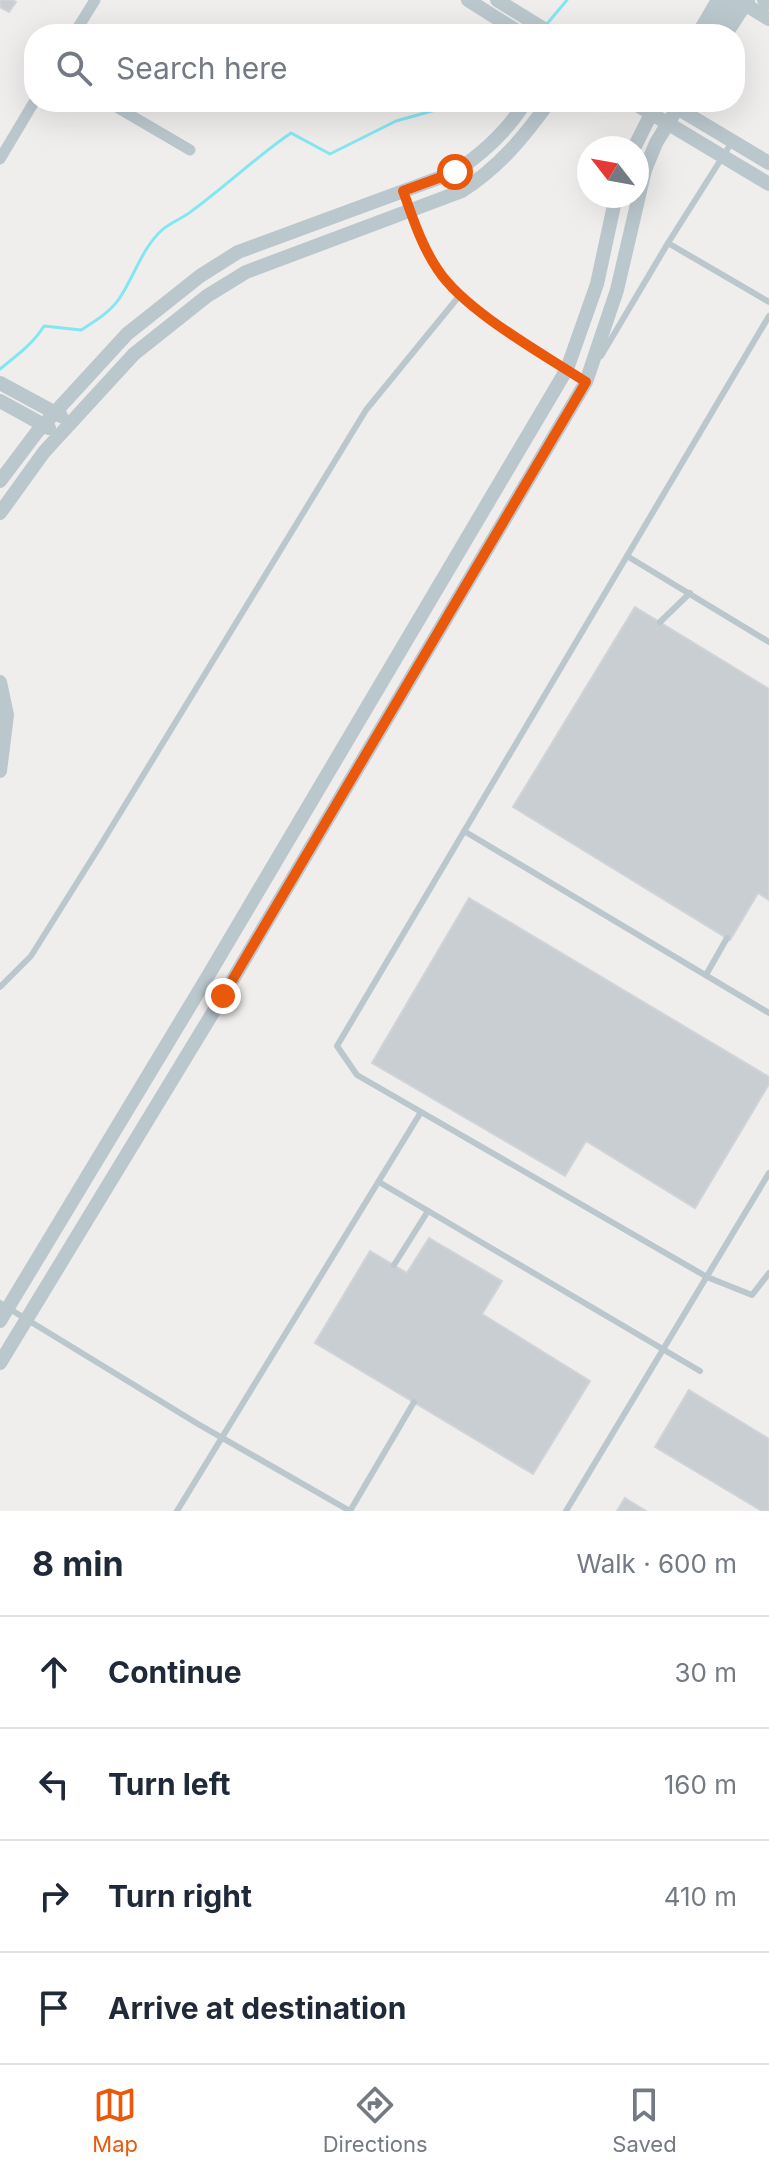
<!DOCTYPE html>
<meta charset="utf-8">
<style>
:root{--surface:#fff;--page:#f2f2f3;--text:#1f2937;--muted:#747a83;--line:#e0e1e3;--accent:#ea580c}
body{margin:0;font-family:Inter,sans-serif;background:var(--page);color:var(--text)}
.compass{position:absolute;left:577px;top:136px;width:72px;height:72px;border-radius:50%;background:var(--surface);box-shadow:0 8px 32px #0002;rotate:301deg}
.stop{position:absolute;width:24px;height:24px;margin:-18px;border:6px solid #ea580c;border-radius:50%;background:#fff}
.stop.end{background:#ea580c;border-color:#fff;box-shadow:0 2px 8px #0008}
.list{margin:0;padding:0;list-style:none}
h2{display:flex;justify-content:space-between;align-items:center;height:104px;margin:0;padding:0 32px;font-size:34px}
h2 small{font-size:26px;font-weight:400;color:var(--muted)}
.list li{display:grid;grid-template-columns:52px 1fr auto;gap:24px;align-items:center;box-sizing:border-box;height:112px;padding:0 32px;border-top:2px solid var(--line)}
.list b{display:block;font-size:30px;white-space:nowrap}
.list em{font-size:26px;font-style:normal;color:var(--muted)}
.icon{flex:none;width:44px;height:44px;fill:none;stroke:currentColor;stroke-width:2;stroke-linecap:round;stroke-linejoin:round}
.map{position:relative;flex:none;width:769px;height:1511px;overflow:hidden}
.search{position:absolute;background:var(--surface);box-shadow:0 8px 32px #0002;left:24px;right:24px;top:24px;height:88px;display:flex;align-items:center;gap:20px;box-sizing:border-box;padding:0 28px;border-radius:32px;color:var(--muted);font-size:30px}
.sheet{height:552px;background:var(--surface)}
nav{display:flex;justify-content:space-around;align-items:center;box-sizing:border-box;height:112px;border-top:2px solid var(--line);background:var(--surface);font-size:22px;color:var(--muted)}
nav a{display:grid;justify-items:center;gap:4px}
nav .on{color:var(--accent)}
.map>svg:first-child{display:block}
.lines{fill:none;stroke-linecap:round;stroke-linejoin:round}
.stream{stroke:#82e7f1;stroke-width:3}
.building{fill:#c9ced2;stroke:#d0d4d9;stroke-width:2}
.service{stroke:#bac7cd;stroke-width:6}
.minor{stroke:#bac7cd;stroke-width:11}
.tertiary{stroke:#bac7cd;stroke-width:14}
.route{stroke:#ea580c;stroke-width:10}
</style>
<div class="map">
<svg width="769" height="1511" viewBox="0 0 769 1511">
<rect width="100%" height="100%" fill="#f0eded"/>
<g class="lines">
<g class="stream">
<polyline points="546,25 567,0"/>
<path d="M0 369C16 356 33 344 44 326L81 330C95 321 109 313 119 299 134 277 142 248 162 230 171 222 184 218 193 210 227 185 256 157 291 133L330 154 396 121 464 102"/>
</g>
</g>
<g class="building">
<polygon points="0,0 13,0 16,2 9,12 0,7"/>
<polygon points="635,607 769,689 769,900 758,893 730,940 513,807"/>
<polygon points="469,898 769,1077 769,1084 695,1208 586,1141 565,1176 372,1063"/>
<polygon points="429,1238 502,1281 482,1314 590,1381 533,1474 315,1343 370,1251 407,1273"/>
<polygon points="689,1390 769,1439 769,1511 762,1511 655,1447"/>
<polygon points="625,1498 646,1511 617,1511"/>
</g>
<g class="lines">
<g class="service">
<path d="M403 191C413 218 421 245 437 270 464 310 543 354 585 381"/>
<polyline points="668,243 769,302"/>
<polyline points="769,316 337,1046 357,1075 707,1277 752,1295 769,1273"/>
<polyline points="601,356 668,243 732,142"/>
<polyline points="627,556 769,642"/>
<polyline points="660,622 690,593"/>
<polyline points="464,831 769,1013"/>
<polyline points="706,975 727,938"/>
<polyline points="0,987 31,956 100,846 366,410 460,295"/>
<polyline points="379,1182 700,1371"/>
<polyline points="394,1265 428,1211"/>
<polyline points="0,1303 198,1424 350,1511 414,1402"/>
<polyline points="177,1511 421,1112"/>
<polyline points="566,1511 769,1173"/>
</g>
<g class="minor">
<polyline points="74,34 95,0"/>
<polyline points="108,102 190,150"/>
<polyline points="0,159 34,102"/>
</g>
<g class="tertiary">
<polyline points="468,0 522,34"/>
<polyline points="497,0 552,34"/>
<polyline points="738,0 769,19"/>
<polyline points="764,0 769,3"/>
<polyline points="698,34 718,0"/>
<polyline points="711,34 732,0"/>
<polyline points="726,34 748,0"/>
<polyline points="632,102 769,184"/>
<polyline points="667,102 769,163"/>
<polyline points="634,148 657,102"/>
<polyline points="0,383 61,416"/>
<polyline points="0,401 49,428"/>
<path d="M0 481 37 432 127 334 200 276 238 252 455 172C483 153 508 131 525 102"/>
<path d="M0 513 44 452 134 354 207 296 246 272 462 191C499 167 524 137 549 102"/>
<polyline points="0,682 7,715 0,771"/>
<polyline points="0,1321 205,981 567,369 597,284 616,196"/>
<polyline points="0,1363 223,996 586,382 617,290 645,170 656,143 681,102"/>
</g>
</g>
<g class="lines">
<path class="route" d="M223 996 586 382C543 354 465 311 438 270 421 245 413 218 403 191L455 172"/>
</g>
</svg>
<svg class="compass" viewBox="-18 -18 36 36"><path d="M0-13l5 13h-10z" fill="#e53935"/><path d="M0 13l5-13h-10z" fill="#747a83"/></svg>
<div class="stop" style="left:455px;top:172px"></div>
<div class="stop end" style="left:223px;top:996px"></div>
<div class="search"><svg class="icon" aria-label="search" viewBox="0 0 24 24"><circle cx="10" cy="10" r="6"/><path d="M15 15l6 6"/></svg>Search here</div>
</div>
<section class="sheet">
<h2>8 min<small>Walk · 600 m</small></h2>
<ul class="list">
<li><svg class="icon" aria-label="ahead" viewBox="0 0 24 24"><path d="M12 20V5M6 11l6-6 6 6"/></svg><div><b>Continue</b></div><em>30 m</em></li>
<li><svg class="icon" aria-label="left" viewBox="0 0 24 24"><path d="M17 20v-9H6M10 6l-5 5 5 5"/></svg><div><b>Turn left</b></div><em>160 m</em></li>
<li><svg class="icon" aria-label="right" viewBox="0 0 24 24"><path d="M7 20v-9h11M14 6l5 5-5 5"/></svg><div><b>Turn right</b></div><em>410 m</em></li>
<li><svg class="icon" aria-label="arrive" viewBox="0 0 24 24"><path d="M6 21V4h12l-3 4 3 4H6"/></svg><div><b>Arrive at destination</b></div></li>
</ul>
</section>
<nav>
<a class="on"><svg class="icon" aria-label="map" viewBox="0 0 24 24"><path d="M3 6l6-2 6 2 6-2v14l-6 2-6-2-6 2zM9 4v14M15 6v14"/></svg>Map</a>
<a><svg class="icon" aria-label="directions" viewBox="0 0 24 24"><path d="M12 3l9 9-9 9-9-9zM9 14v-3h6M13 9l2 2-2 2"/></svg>Directions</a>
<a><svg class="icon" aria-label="saved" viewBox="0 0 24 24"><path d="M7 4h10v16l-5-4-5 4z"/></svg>Saved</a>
</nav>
